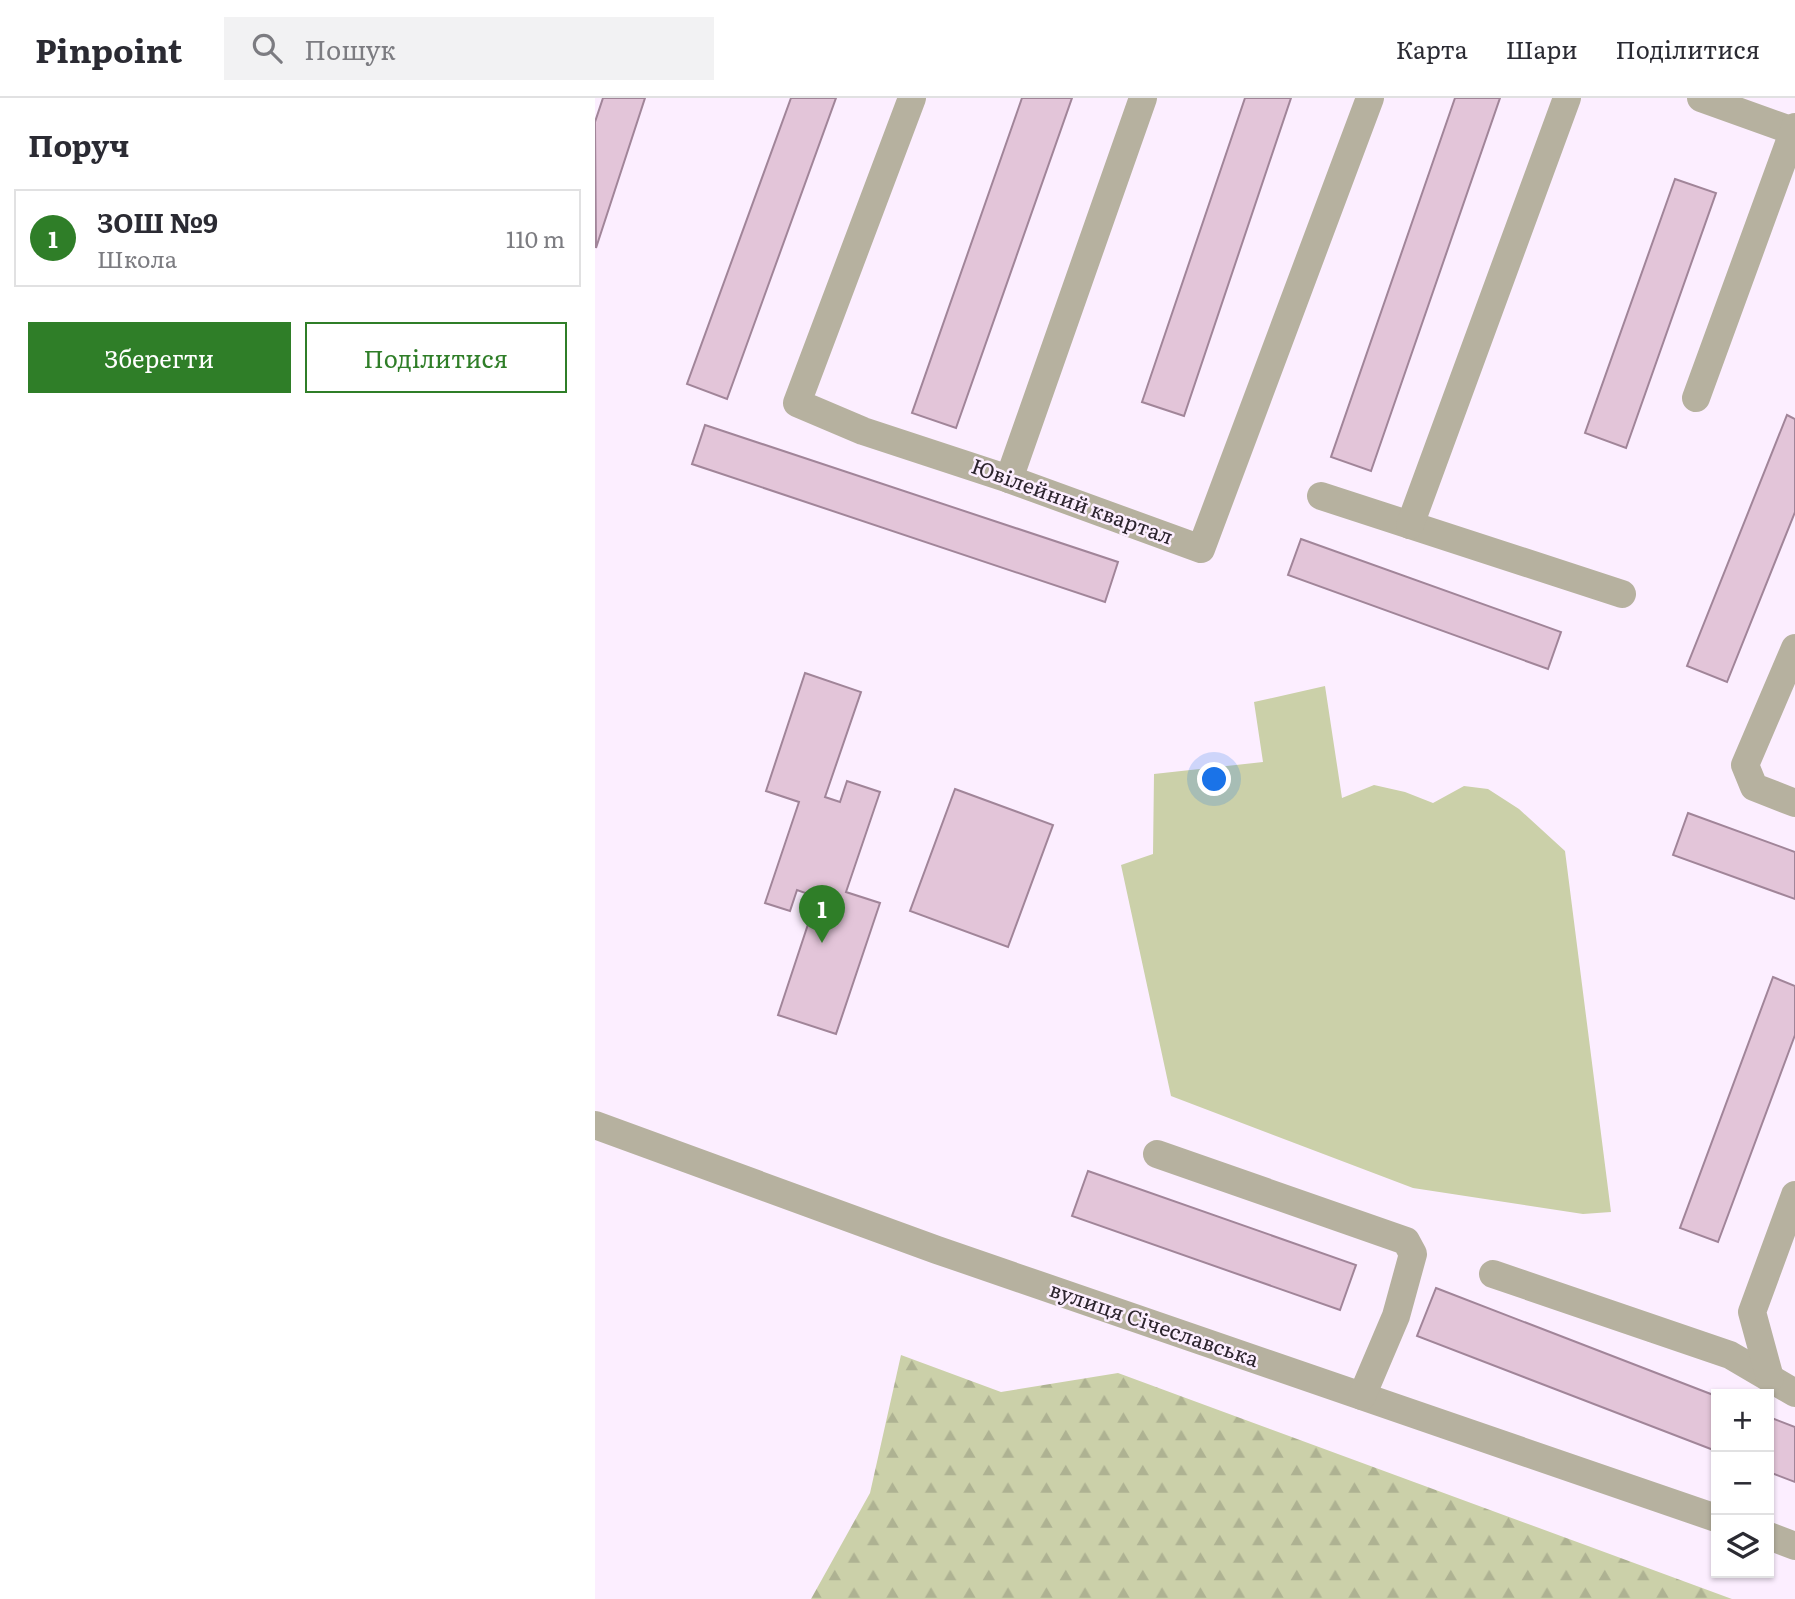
<!DOCTYPE html>
<html lang="uk">
<meta charset="utf-8">
<style>
:root{--surface:#fff;--page:#f2f2f3;--text:#2b2b33;--muted:#7c7c81;--line:#e1e1e2;--accent:#2f7e28}
body{margin:0;font-family:Literata,serif;background:var(--page);color:var(--text)}
.controls{position:absolute;right:21px;bottom:21px;display:grid;overflow:hidden;border-radius:0px;box-shadow:0 2px 5px #0004}
.controls button{width:63px;height:63px;display:grid;place-items:center;padding:0;border:0;border-bottom:2px solid var(--line);background:var(--surface);color:var(--text);font:35px sans-serif}
.you{position:absolute;left:620px;top:682px;width:24px;height:24px;margin:-18px;border:5px solid #fff;border-radius:50%;background:#1a73e8;box-shadow:0 0 0 10px #1a73e833}
.badge{display:grid;place-items:center;width:46px;height:46px;border-radius:50%;background:var(--accent);color:#fff;font-size:23px;font-weight:700}
.pin{position:absolute;translate:-50% -58px;filter:drop-shadow(0 2px 4px #0008)}
.pin::after{content:'';position:absolute;top:37px;width:24px;height:21px;background:inherit;clip-path:polygon(0 0,100% 0,50% 100%)}
.list{margin:0;padding:0;list-style:none}
h2{display:flex;justify-content:space-between;align-items:center;height:91px;margin:0;padding:0 28px;font-size:30px}
h2 small{font-size:23px;font-weight:400;color:var(--muted)}
.list li{display:grid;grid-template-columns:46px 1fr auto;gap:21px;align-items:center;box-sizing:border-box;height:98px;margin:0 14px 14px;padding:0 14px;border:2px solid var(--line);border-radius:0px}
.list b{display:block;font-size:26px;white-space:nowrap}
.list p{margin:0;font-size:23px;white-space:nowrap;color:var(--muted)}
.list em{font-size:23px;font-style:normal;color:var(--muted)}
.actions{display:flex;gap:14px;padding:21px 28px}
.actions a{flex:1;padding:16px 0;border:2px solid var(--accent);border-radius:0px;text-align:center;font-size:24px;color:var(--accent)}
.actions .main{background:var(--accent);color:#fff}
.icon{flex:none;width:38px;height:38px;fill:none;stroke:currentColor;stroke-width:2;stroke-linecap:round;stroke-linejoin:round}
.map{position:relative;flex:none;width:1200px;height:1501px;overflow:hidden}
header{display:flex;align-items:center;gap:42px;box-sizing:border-box;height:98px;padding:0 35px;background:var(--surface);border-bottom:2px solid var(--line)}
header strong{font-size:33px}
nav{display:flex;gap:38px;margin-inline-start:auto;font-size:24px}
.search{width:490px;height:63px;background:var(--page);display:flex;align-items:center;gap:18px;box-sizing:border-box;padding:0 24px;border-radius:0px;color:var(--muted);font-size:26px}
main{display:flex}
aside{flex:1;background:var(--surface)}
.map>svg:first-child{display:block}
.forest{fill:url(#forest-firs)}
.pitch{fill:#cbd0a9}
.building{fill:#e3c5d9;stroke:#a18599;stroke-width:2}
.lines{fill:none;stroke-linecap:round;stroke-linejoin:round}
.minor{stroke:#b6b19f;stroke-width:28}
.labels{text-anchor:middle;stroke-width:5;stroke-linejoin:round;paint-order:stroke}
.street-label{font-size:21px;fill:#2c242e;stroke:#fceeff}
</style>
<header>
<strong>Pinpoint</strong>
<div class="search"><svg class="icon" aria-label="search" viewBox="0 0 24 24"><circle cx="10" cy="10" r="6"/><path d="M15 15l6 6"/></svg>Пошук</div>
<nav><a>Карта</a><a>Шари</a><a>Поділитися</a></nav>
</header>
<main>
<aside>
<h2>Поруч<small></small></h2>
<ul class="list">
<li><span class="badge">1</span><div><b>ЗОШ №9</b><p>Школа</p></div><em>110 m</em></li>
</ul>
<div class="actions"><a class="main">Зберегти</a><a>Поділитися</a></div>
</aside>
<div class="map">
<svg width="1200" height="1501" viewBox="0 0 1200 1501">
<defs>
<pattern id="forest-firs" width="22" height="20" patternUnits="userSpaceOnUse" patternTransform="scale(1.75)"><rect width="22" height="20" fill="#cbd0a9"/><path d="M5 1l3.5 6h-7zM16 11l3.5 6h-7z" fill="#aeb292"/></pattern>
</defs>
<rect width="100%" height="100%" fill="#fceeff"/>
<polygon class="forest" points="306,1257 406,1294 523,1275 1137,1501 216,1501 275,1395"/>
<polygon class="pitch" points="730,588 747,700 779,687 810,694 838,705 869,688 893,691 924,711 970,753 1016,1114 988,1116 818,1090 576,998 526,767 558,756 559,676 668,664 659,604"/>
<g class="building">
<polygon points="8,0 50,0 1,150 0,24"/>
<polygon points="196,0 241,0 132,301 92,286"/>
<polygon points="427,0 477,0 361,330 317,315"/>
<polygon points="650,0 696,0 589,318 547,304"/>
<polygon points="860,0 905,0 776,373 736,359"/>
<polygon points="1080,81 1121,95 1031,350 990,335"/>
<polygon points="1192,317 1200,321 1200,414 1132,584 1092,568"/>
<polygon points="110,327 523,464 510,504 97,366"/>
<polygon points="706,441 966,534 953,571 693,477"/>
<polygon points="210,575 266,594 230,699 245,704 252,683 285,694 251,794 285,805 241,936 183,917 222,799 202,792 195,813 170,805 204,704 171,693"/>
<polygon points="360,691 458,727 413,849 315,813"/>
<polygon points="1093,715 1200,754 1200,801 1078,757"/>
<polygon points="1178,879 1200,888 1200,937 1123,1144 1085,1130"/>
<polygon points="493,1073 761,1167 745,1212 477,1118"/>
<polygon points="841,1190 1121,1298 1121,1353 822,1238"/>
<polygon points="1174,1319 1200,1329 1200,1384 1174,1374"/>
</g>
<g class="lines">
<g class="minor">
<polyline points="317,0 202,305 268,333 414,381 606,451 775,0"/>
<polyline points="1106,0 1198,33"/>
<polyline points="1101,300 1200,29"/>
<polyline points="414,381 548,0"/>
<polyline points="726,398 1027,496"/>
<polyline points="815,427 972,0"/>
<polyline points="1200,550 1150,667 1159,689 1200,705"/>
<polyline points="0,1027 342,1152 1121,1420"/>
<polyline points="562,1056 811,1143 818,1156 801,1218 767,1298"/>
<polyline points="898,1176 1135,1257 1200,1295"/>
<polyline points="1175,1280 1157,1214 1200,1097"/>
<polyline points="1174,1438 1200,1448"/>
</g>
</g>
<g class="labels">
<g class="street-label">
<text transform="translate(477 404) rotate(20)" y="7">Ювілейний квартал</text>
<text transform="translate(559 1227) rotate(19)" y="7">вулиця Січеславська</text>
</g>
</g>
</svg>
<div class="controls">
<button>+</button>
<button>−</button>
<button><svg class="icon" aria-label="layers" viewBox="0 0 24 24"><path d="M12 4l9 5-9 5-9-5zM3 14l9 5 9-5"/></svg></button>
</div>
<div class="you"></div>
<div class="pin badge" style="left:227px;top:845px">1</div>
</div>
</main>
